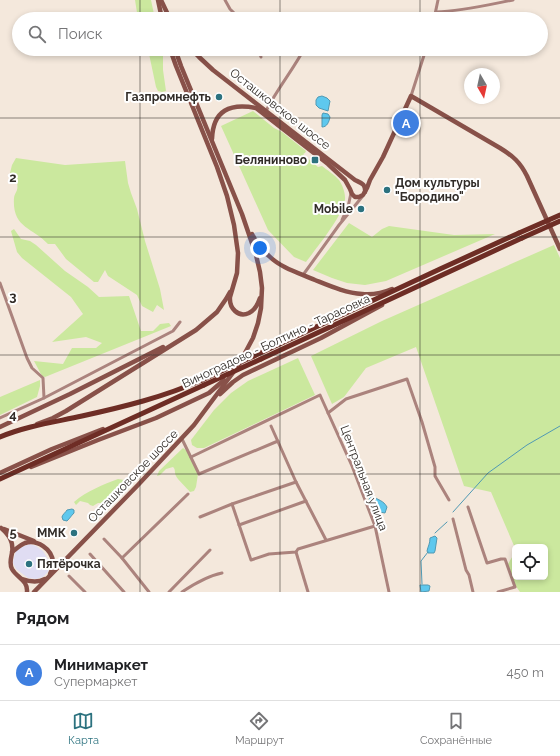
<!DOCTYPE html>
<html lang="ru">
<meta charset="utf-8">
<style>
:root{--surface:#fff;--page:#f2f2f2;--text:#202124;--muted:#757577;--line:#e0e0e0;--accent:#2c727f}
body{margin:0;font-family:Raleway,sans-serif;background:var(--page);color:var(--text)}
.controls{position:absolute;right:12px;bottom:12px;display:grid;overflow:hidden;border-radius:6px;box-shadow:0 2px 6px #0003}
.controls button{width:36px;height:36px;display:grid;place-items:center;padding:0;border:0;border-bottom:1px solid var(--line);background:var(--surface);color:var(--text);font:20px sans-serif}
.compass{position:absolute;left:464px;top:68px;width:36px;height:36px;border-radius:50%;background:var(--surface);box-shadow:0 2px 6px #0003;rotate:171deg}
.you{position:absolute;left:260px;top:248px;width:14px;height:14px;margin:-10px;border:3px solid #fff;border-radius:50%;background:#1a73e8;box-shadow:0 0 0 6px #1a73e833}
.badge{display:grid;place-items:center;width:26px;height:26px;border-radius:50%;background:var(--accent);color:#fff;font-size:13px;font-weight:700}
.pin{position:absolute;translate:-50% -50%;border:2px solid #fff;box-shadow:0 1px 4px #0006}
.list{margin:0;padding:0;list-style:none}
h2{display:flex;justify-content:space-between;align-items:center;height:52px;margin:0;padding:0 16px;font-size:17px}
h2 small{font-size:13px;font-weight:400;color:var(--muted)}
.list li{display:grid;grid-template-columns:26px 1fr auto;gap:12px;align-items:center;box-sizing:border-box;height:56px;padding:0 16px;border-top:1px solid var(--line)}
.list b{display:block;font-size:15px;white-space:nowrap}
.list p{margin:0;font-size:13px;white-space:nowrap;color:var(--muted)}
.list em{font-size:13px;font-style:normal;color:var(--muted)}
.icon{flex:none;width:22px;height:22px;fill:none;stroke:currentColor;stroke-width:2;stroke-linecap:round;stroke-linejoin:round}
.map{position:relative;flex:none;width:560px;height:592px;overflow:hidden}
.search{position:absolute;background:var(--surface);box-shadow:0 2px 6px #0003;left:12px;right:12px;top:12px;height:44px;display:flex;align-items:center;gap:10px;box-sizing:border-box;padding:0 14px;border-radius:22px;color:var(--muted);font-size:15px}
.sheet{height:108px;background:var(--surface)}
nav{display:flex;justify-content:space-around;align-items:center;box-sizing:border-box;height:56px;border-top:1px solid var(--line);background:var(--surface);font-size:11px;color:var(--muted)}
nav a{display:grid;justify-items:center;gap:2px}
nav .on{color:var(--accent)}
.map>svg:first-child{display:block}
.commercial{fill:#e0ddf3}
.green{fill:#cbe89e}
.water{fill:#5ec8ee;stroke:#5099b3}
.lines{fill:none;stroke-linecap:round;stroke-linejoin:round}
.stream{stroke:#5099b3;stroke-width:1}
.street{stroke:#ab837d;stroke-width:3}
.secondary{stroke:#885149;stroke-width:4.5}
.primary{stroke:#6e2d25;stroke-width:5}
.primary-bridge{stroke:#6e2d25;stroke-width:5}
.grid{fill:none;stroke:#312c28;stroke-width:1;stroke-opacity:0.55}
.poi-dot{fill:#2c727f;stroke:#fff;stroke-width:1.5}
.labels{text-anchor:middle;stroke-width:4;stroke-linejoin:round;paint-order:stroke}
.poi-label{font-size:12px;font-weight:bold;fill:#312c28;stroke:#fff;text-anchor:end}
.street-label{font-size:12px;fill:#312c28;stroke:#fff}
.grid-label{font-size:13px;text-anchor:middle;font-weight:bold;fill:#312c28;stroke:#fff;stroke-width:4;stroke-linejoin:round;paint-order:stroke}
</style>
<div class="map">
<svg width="560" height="592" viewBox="0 0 560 592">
<rect width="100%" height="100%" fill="#f4e8dc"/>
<g class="commercial">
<polygon points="406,117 415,122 408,137 399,132"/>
<polygon points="30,544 36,546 43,551 48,559 50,566 48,572 43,577 36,579 28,578 16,569 13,563 14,557 16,551 22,547"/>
</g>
<g class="green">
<polygon points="135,0 151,0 155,19 138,19"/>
<polygon points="148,49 161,49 163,56 163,70 166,91 162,92 158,91 156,87"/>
<path d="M253 111 274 128 282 132 306 151 305 153 303 154 318 167 322 166C327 170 335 175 339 180 342 184 345 192 345 197 347 211 315 250 306 262L294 257 268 230 221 126Z"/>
<path d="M16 158 65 165 125 161 128 183 131 193 137 209 145 241 160 289 164 310 157 305 153 312 142 306 137 295 108 276 105 270 98 282H94L66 259 55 244H48C32 227 12 228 14 198 14 195 16 193 17 190 18 187 17 183 17 180H13L10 173 12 165Z"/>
<polygon points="349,223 372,237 382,229 389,226 454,235 495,234 386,281 365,285 347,283 332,278 313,270"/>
<polygon points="14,229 21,239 30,241 36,245 65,271 88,287 99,297 129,296 141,331 153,331 160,324 169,323 171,326 45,377 42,376 34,361 63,364 72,348 96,348 102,343 86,337 52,342 83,314 71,297 22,258 17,252 11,231"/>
<polygon points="554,245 560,258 560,592 520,592 515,585 508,564 515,552 515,577 545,577 545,547 515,547 515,548 491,492 464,486 416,347 366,368 344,397 332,404 311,356 382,321"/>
<polygon points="298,358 315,395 204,448 197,448 192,445 191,440 214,410 231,393 248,381"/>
<polygon points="40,380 40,386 37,397 0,415 0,397"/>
<path d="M183 448 190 453 198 474 196 487 194 491 190 492C187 488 178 480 176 476 174 472 176 470 173 467L166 469 160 475 157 476 159 471Z"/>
<path d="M118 479 124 480 130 483V487L106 510 100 503H98L93 506 90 505 88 503 80 501 76 505 74 502C87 491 102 485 118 479Z"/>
</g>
<g class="water">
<polygon points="322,96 327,98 330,101 328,111 319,108 316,105 316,100 318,97"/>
<path d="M323 113 328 114 330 117C329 122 327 127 322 127V115Z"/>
<path d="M373 496C379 501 383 500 387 507L385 513C376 512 373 506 369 499Z"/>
<path d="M72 509 74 510V513C71 516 70 518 67 521L63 520 62 517C62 515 66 512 67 510Z"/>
<path d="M435 536 437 538 435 551 434 553H428L427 551C428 546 430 544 430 538Z"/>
<polygon points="420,585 428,585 430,586 429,591 421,592"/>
</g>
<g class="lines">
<g class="stream">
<polyline points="453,512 488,473 527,445 560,426"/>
<polyline points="435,533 447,522"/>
<polyline points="422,584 421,561 428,552"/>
</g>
<g class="street">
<polyline points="225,0 230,9 240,19"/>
<path d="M436 12C462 11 487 5 513 0"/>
<polyline points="434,19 438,0"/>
<polyline points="258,49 261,57"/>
<polyline points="411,96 426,49"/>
<path d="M266 111C277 89 293 70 304 49"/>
<polyline points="342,220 348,207 351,193"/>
<polyline points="303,275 339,225 362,197"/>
<polyline points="0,283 27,358 32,368 43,378 44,398"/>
<polyline points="328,413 346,399 407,379 422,422 435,467 435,476 449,500"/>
<polyline points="0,418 44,398 173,331 180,322"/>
<polyline points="271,426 296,482 326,540"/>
<polyline points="182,439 199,474 278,441"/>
<polyline points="191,457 320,395 352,466 375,526 389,592"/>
<polyline points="232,504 251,560 269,554 296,552 298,549 375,526"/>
<polyline points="468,507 487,563 501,559 505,559 515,587 498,592"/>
<polyline points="200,517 232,504 296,482"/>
<polyline points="453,519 466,570 469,575 473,592"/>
<polyline points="239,525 306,501"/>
<polyline points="104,539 122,558 149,592"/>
<polyline points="296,552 308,592"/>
<polyline points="90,554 124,592"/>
<polyline points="122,558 188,494"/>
<polyline points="69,576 85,592"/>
<polyline points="169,592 210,550"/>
<path d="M182 592C194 584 207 576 222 573"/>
</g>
<g class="secondary">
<polyline points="158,0 162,19"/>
<polyline points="161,0 170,19"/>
<path d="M170 49 176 66 217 167 227 196 234 225 238 253 237 273 230 297C229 308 238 318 249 313 255 310 258 304 260 298"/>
<path d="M191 49 199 57 213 70 355 180C361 183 366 184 365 192"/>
<path d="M212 139C213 110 230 103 256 108L328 164 345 180 350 189 352 194 355 197H359L363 195 367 188 370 180 383 157 411 96 500 148C513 156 520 162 527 176L560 249"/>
<path d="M252 234C256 242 262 250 269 256 281 268 299 273 315 280 330 286 346 293 362 294 373 295 383 293 392 289"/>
<polyline points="220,394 233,382 243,375 321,338 382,305"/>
<polyline points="37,424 53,418 66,411 196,330 217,312 226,299 230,292"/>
<polyline points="0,427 70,394 163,347"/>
<polyline points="31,467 98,440 156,418 209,393 224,380"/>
<polyline points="0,473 52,449 103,429"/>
<path d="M1 528C9 535 14 542 12 553 11 559 9 563 12 569 17 578 28 580 27 592"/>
<polyline points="4,529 34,541"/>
<path d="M12 552C16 549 20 545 25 543 37 539 52 549 53 562 54 566 52 570 50 574"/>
<path d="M22 579C30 582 38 583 45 579"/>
<polyline points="34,592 138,485 194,425 238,366 253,338 258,323 261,308 262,288 260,272 256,255 242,214 181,66 175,49"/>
</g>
<g class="primary">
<polyline points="254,356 440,269 519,233"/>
<polyline points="261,359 522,238"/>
<path d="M0 437C26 426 55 422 82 416 123 407 164 397 202 380"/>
<polyline points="0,479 204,385"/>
</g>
<g class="primary-bridge">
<polyline points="519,233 560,215"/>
<polyline points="522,238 560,221"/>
<polyline points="202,380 254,356"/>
<polyline points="204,385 261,359"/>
</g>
</g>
<path class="grid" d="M140 0V19M280 0V19M420 0V19M140 49V592M280 49V592M420 49V592M0 118H560M0 237H560M0 355H560M0 474H560"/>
<g class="poi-dot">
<circle cx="219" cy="97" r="4"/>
<rect x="311" y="156" width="8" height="8" rx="2"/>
<circle cx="387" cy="190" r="4"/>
<circle cx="361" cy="209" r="4"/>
<circle cx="74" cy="533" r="4"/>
<circle cx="29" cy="564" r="4"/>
</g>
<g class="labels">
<g class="poi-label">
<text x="211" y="101">Газпромнефть</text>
<text x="307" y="164">Беляниново</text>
<text x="395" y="187" text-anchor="start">Дом культуры<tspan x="395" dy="14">"Бородино"</tspan></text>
<text x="353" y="213">Mobile</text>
<text x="66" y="537">ММК</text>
<text x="37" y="568" text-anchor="start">Пятёрочка</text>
</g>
<g class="street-label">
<text transform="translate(280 109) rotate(38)" y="4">Осташковское шоссе</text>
<text transform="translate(276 341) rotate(-25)" y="4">Виноградово - Болтино - Тарасовка</text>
<text transform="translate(133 476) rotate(-46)" y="4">Осташковское шоссе</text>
<text transform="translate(364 478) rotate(69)" y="4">Центральная улица</text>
</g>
</g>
<g class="grid-label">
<text x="13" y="182">2</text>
<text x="13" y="301">3</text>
<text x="13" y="419">4</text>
<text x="13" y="537">5</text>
</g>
</svg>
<div class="controls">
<button><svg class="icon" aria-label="locate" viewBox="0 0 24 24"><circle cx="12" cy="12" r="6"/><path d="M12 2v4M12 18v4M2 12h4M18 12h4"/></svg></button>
</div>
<svg class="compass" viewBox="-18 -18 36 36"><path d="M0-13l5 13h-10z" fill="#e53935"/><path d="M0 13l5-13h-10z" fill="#757577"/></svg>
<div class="you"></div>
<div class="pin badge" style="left:406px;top:123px;background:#3f7fe0">A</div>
<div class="search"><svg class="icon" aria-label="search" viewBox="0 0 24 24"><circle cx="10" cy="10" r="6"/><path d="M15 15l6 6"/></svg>Поиск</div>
</div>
<section class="sheet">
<h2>Рядом<small></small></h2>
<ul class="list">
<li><span class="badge" style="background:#3f7fe0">A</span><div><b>Минимаркет</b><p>Супермаркет</p></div><em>450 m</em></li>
</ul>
</section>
<nav>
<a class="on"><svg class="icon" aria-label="map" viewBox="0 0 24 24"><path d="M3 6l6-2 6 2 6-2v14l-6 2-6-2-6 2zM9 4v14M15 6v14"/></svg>Карта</a>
<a><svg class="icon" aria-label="directions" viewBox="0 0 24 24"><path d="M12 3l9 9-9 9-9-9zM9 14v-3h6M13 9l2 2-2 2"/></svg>Маршрут</a>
<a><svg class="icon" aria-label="saved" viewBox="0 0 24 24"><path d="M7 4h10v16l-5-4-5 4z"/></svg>Сохранённые</a>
</nav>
